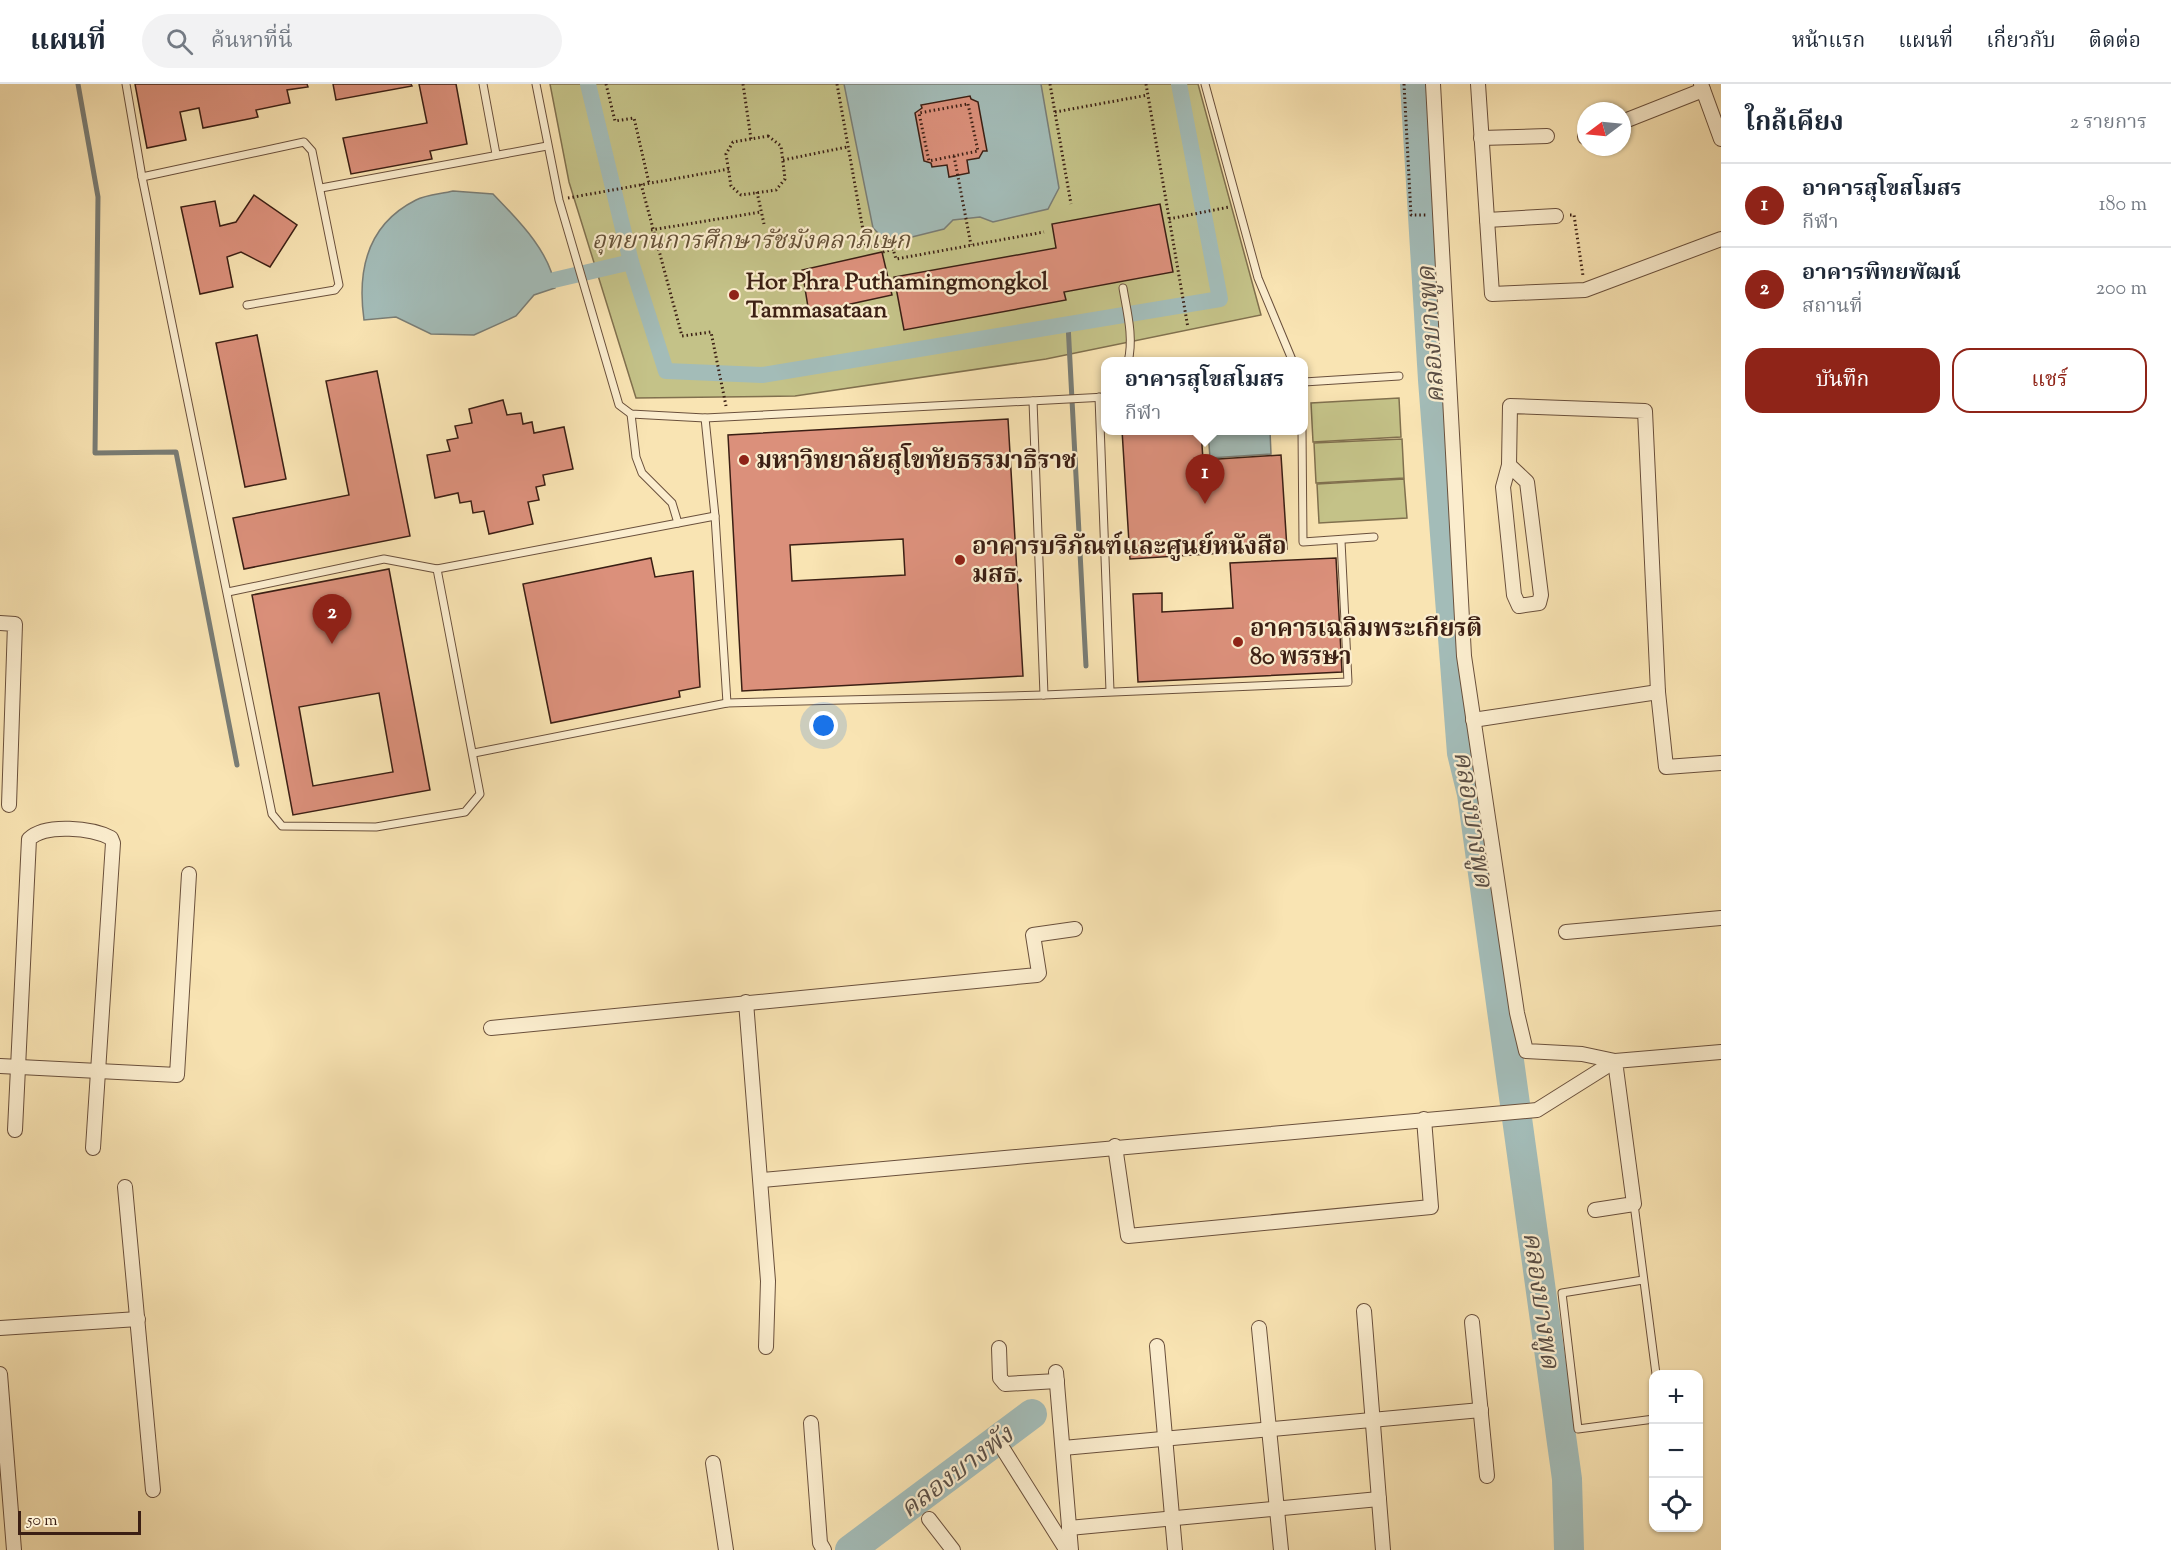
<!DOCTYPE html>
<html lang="th">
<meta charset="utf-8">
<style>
:root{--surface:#fff;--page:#f2f2f3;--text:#1f2937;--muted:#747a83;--line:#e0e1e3;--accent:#8f2418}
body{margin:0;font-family:"Sorts Mill Goudy","Noto Serif Thai",serif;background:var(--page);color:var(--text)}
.controls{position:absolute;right:18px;bottom:18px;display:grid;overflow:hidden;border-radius:12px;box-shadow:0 2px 4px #0004}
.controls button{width:54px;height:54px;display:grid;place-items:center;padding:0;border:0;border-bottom:2px solid var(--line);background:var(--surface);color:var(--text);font:30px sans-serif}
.compass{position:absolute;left:1577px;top:18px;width:54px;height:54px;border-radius:50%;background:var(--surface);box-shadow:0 2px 4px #0004;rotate:254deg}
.scale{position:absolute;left:18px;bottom:15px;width:123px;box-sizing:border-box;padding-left:6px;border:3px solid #3b1f14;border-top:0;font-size:16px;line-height:21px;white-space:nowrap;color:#3b1f14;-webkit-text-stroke:4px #fbedce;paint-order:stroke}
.you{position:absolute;left:824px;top:642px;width:21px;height:21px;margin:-15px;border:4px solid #fff;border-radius:50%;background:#1a73e8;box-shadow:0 0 0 9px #1a73e833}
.badge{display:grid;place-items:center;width:39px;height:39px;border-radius:50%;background:var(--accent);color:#fff;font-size:20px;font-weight:700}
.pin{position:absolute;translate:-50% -50px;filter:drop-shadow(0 2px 3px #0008)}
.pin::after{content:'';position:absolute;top:32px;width:21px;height:18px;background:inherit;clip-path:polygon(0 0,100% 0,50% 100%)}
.popup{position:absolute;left:1101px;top:273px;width:207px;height:78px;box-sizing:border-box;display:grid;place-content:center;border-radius:12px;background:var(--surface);filter:drop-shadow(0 2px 4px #0005);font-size:20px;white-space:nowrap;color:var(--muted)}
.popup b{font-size:22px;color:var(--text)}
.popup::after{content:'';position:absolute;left:50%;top:100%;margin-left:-12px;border:12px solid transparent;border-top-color:var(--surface)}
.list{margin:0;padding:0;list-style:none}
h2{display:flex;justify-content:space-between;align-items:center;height:78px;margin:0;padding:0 24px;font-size:26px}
h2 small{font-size:20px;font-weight:400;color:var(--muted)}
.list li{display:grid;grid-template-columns:39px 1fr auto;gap:18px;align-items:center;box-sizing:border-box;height:84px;padding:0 24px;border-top:2px solid var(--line)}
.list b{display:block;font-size:22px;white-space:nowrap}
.list p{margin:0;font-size:20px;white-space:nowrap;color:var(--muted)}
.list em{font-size:20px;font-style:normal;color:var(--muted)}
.actions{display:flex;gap:12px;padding:18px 24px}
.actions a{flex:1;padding:14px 0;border:2px solid var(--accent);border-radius:18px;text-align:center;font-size:21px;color:var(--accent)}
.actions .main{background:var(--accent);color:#fff}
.icon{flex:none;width:33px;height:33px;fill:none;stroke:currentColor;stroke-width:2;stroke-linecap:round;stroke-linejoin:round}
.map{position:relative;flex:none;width:1721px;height:1466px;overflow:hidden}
header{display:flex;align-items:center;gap:36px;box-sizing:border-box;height:84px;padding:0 30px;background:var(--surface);border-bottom:2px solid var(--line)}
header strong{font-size:28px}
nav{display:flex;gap:33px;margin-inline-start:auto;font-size:21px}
.search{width:420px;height:54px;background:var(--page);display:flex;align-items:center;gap:15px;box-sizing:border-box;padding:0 21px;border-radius:33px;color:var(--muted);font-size:22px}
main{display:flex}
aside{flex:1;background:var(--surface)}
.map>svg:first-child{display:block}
.green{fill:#c4c288;stroke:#80704e;stroke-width:1.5}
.water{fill:#a3bcb8;stroke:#797d76;stroke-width:1.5}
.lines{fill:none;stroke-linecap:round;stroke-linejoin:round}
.stream{stroke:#797d76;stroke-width:5}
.canal{stroke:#a3bcb8;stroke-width:16}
.river{stroke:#a3bcb8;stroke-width:30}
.building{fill:#db907b;stroke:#3b1f14;stroke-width:1.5;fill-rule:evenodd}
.service-casing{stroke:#6a503c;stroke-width:9}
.minor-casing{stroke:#6a503c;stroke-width:16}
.path{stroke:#3b1f14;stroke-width:3;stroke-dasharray:1.5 3;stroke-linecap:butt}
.service{stroke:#fbedce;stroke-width:7}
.minor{stroke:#fbedce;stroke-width:14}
.poi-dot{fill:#8f2418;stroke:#fbedce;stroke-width:2}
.labels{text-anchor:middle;stroke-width:4.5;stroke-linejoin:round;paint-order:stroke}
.park-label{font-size:24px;font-style:italic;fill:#645037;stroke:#fbedce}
.poi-label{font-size:24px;font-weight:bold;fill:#3b1f14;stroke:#fbedce;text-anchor:start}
.water-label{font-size:26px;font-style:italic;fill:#5a4e45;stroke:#fbedce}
</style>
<header>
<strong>แผนที่</strong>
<div class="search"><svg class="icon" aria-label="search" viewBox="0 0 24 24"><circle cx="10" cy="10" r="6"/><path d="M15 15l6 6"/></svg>ค้นหาที่นี่</div>
<nav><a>หน้าแรก</a><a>แผนที่</a><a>เกี่ยวกับ</a><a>ติดต่อ</a></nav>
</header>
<main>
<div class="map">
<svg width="1721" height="1466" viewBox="0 0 1721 1466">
<rect width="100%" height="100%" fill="#f9e4b3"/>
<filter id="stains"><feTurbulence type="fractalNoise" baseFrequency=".00333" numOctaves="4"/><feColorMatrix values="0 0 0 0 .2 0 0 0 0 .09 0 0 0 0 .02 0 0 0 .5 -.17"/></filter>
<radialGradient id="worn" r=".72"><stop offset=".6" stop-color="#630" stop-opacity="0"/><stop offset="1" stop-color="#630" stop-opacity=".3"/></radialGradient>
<g class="green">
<polygon points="550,0 1198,0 1261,231 1046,275 795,312 636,314 569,98"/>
<polygon points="1399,314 1401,353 1313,358 1311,319"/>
<polygon points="1402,355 1404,394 1316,399 1314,359"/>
<polygon points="1404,395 1407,434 1319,439 1317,400"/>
</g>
<g class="water">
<polygon points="844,0 1041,0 1059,104 1048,125 993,138 980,133 953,136 944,145 888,159 873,144"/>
<path d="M453 107 493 110C517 135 551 168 555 204L534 211 516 232 474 251 431 250 396 233 364 236C357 186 368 140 416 116 426 111 441 110 453 107Z"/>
<polygon points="1208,347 1270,347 1271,370 1210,374"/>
</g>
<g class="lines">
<g class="stream">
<polyline points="78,0 98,113 95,369 176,368 237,681"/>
<polyline points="1068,240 1086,582"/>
</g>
<g class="canal">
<polyline points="588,0 631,178 666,287 762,291 1220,215 1179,0"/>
<polyline points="554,196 631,178"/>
</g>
<g class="river">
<polyline points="1415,0 1433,296 1462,669 1472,710 1567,1395 1569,1466"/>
<polyline points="850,1466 1032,1330"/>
</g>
</g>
<g class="building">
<polygon points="135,0 307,0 308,3 287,6 290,19 256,26 258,33 203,44 199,24 180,28 186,56 147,64"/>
<polygon points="333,0 411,0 412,2 336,16"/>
<polygon points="419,0 456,0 467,60 430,67 432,75 351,90 343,54 427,39"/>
<polygon points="970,12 971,15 978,18 987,67 983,67 979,74 967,76 969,89 949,93 947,81 932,83 931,79 924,77 915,29 922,24 921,21"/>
<polygon points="254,111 297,141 270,183 241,168 227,173 233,203 200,210 181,123 215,117 220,142 236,138"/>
<polygon points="1160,120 1173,188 1064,208 1066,216 904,246 894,193 1056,164 1052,140"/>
<polygon points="882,168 892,211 809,229 802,186"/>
<polygon points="257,251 286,395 245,403 216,259"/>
<polygon points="377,287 410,452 244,485 233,434 349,411 326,297"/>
<polygon points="503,316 507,331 521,329 523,340 532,338 534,349 564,343 573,385 543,391 545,401 536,403 539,416 528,418 533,440 489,450 484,427 473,429 471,417 460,419 458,409 435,414 427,371 450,367 447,356 458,354 455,342 472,339 469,325"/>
<path d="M1008 335 1023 592 742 607 728 351ZM903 455 905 491 792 497 790 461Z"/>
<polygon points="1122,346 1201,346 1203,376 1281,371 1287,465 1130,475"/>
<polygon points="651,474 655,493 693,487 700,603 679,607 680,613 551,639 523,500"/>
<polygon points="1336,474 1342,588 1138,598 1133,510 1162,509 1162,528 1233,524 1230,479"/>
<path d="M389 485 430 706 293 731 252 511ZM379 609 393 688 313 702 299 623Z"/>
</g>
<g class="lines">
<defs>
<g id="service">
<polyline points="126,0 142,93 272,730 282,742 376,743 465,728 480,710 437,485"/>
<polyline points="483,0 496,70"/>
<polyline points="536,0 559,116 619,321 631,330 705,334 1106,313"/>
<polyline points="1205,0 1258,194 1293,278"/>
<polyline points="142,93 304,58 312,67 339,201 335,206 247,221"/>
<polyline points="321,104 547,62"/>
<path d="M1123 204C1127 228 1134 253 1128 278"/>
<polyline points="1304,298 1399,292"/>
<polyline points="1099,313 1110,607"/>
<polyline points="1033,317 1044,611"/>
<polyline points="631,330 636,373 642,389 672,419 678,439"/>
<polyline points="705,334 715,432 727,619"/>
<polyline points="1302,346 1303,458 1374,453"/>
<polyline points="228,508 384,475 437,485 715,432"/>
<polyline points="474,669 727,619 1044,611 1348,598 1341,457"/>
<polyline points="1634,1120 1656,1290"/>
<polyline points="1643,1196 1562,1209 1578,1345 1654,1335"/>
</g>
<g id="minor">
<polyline points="1433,0 1464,572 1517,929 1526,967 1582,970 1615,977"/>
<polyline points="1478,0 1492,210 1585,206 1721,155"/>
<polyline points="1701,0 1721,55"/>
<polyline points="1622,38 1703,6"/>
<polyline points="1585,53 1586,53"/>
<polyline points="1481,54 1547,52"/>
<polyline points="1487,136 1556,132"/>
<polyline points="1509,381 1510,322 1645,327 1658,608 1666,683 1721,679"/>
<polygon points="1509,381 1527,398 1541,511 1539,519 1519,522 1514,511 1503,403"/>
<polyline points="0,539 15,540 9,721"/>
<polyline points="1473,636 1658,608"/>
<polyline points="1566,848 1721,834"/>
<polyline points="746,918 768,1197 766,1263"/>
<polyline points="491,944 1037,891 1039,889 1033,851 1075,845"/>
<polyline points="0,982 177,991 189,790"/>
<path d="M15 1046 29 755C46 739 92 744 111 754L113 759 93 1064"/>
<polyline points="1115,1062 1128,1152 1431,1123 1424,1035"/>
<polyline points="762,1096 1537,1026 1615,977"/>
<polyline points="125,1103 153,1406"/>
<polyline points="1595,1126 1634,1120 1615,977 1721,968"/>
<polyline points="1364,1227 1383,1466"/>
<polyline points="1472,1238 1487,1392"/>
<polyline points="0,1244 138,1235"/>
<polyline points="1259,1244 1281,1466"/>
<polyline points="1157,1262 1175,1466"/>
<polyline points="999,1264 1000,1294 1005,1300 1057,1297"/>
<polyline points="1056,1288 1071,1466"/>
<polyline points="0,1290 14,1466"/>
<polyline points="811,1339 820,1459 824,1466"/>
<polyline points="1063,1364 1481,1326"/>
<polyline points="1003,1365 1064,1462"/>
<polyline points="713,1379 726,1466"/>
<polyline points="929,1435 953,1466"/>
<polyline points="1069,1444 1379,1415"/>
</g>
</defs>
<use href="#service" class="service-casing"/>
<use href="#minor" class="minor-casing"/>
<g class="path">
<polyline points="606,0 615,37 634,34 649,99"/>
<polyline points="743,0 751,55"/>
<polyline points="837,0 866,163 882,161 882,168"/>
<polyline points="1050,0 1071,120"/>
<polyline points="1146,0 1188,244"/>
<polyline points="1404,0 1411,131 1427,131"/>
<polygon points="968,20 978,67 929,77 919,29"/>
<polyline points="1055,28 1148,11"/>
<polygon points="768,52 781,62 785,95 776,106 741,111 731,102 726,70 733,58"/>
<polyline points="954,72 971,161"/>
<polyline points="783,76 847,63"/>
<polyline points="641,100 682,252 711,248 726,322"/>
<polyline points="757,108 764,140"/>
<polyline points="568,114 729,85"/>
<polyline points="1570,131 1574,131 1583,192"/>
<polyline points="1169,135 1229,123"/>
<polyline points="651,146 761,128"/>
<polyline points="883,168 893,165 896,175 1044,148"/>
</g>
<use href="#service" class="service"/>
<use href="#minor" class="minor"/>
</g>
<g class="poi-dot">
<circle cx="734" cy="211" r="6"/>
<circle cx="744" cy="376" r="6"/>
<circle cx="960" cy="476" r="6"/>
<circle cx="1238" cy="558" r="6"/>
</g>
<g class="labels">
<g class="park-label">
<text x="751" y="164">อุทยานการศึกษารัชมังคลาภิเษก</text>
</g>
<g class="poi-label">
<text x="746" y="205">Hor Phra Puthamingmongkol<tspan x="746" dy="28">Tammasataan</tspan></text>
<text x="756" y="384">มหาวิทยาลัยสุโขทัยธรรมาธิราช</text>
<text x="972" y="470">อาคารบริภัณฑ์และศูนย์หนังสือ<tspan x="972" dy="28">มสธ.</tspan></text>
<text x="1250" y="552">อาคารเฉลิมพระเกียรติ<tspan x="1250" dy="28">80 พรรษา</tspan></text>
</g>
<g class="water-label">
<text transform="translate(1430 251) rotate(-94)" y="9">คลองบางพูด</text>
<text transform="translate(1474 735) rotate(81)" y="9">คลองบางพูด</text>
<text transform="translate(1542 1216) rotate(82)" y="9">คลองบางพูด</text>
<text transform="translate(956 1387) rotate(-37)" y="9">คลองบางพัง</text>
</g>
</g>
<rect width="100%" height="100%" filter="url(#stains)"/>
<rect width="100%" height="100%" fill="url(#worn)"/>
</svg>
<div class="controls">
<button>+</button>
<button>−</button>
<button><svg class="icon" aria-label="locate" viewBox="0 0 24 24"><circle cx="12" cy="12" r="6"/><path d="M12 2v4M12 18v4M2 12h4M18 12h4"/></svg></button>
</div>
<svg class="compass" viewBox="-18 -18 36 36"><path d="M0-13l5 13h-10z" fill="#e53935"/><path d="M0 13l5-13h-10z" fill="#747a83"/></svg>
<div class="scale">50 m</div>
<div class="you"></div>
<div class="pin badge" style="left:1205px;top:420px">1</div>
<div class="popup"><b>อาคารสุโขสโมสร</b>กีฬา</div>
<div class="pin badge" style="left:332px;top:560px">2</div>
</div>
<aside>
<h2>ใกล้เคียง<small>2 รายการ</small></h2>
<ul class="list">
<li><span class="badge">1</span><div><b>อาคารสุโขสโมสร</b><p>กีฬา</p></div><em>180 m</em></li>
<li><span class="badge">2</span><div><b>อาคารพิทยพัฒน์</b><p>สถานที่</p></div><em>200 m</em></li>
</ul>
<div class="actions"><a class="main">บันทึก</a><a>แชร์</a></div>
</aside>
</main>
